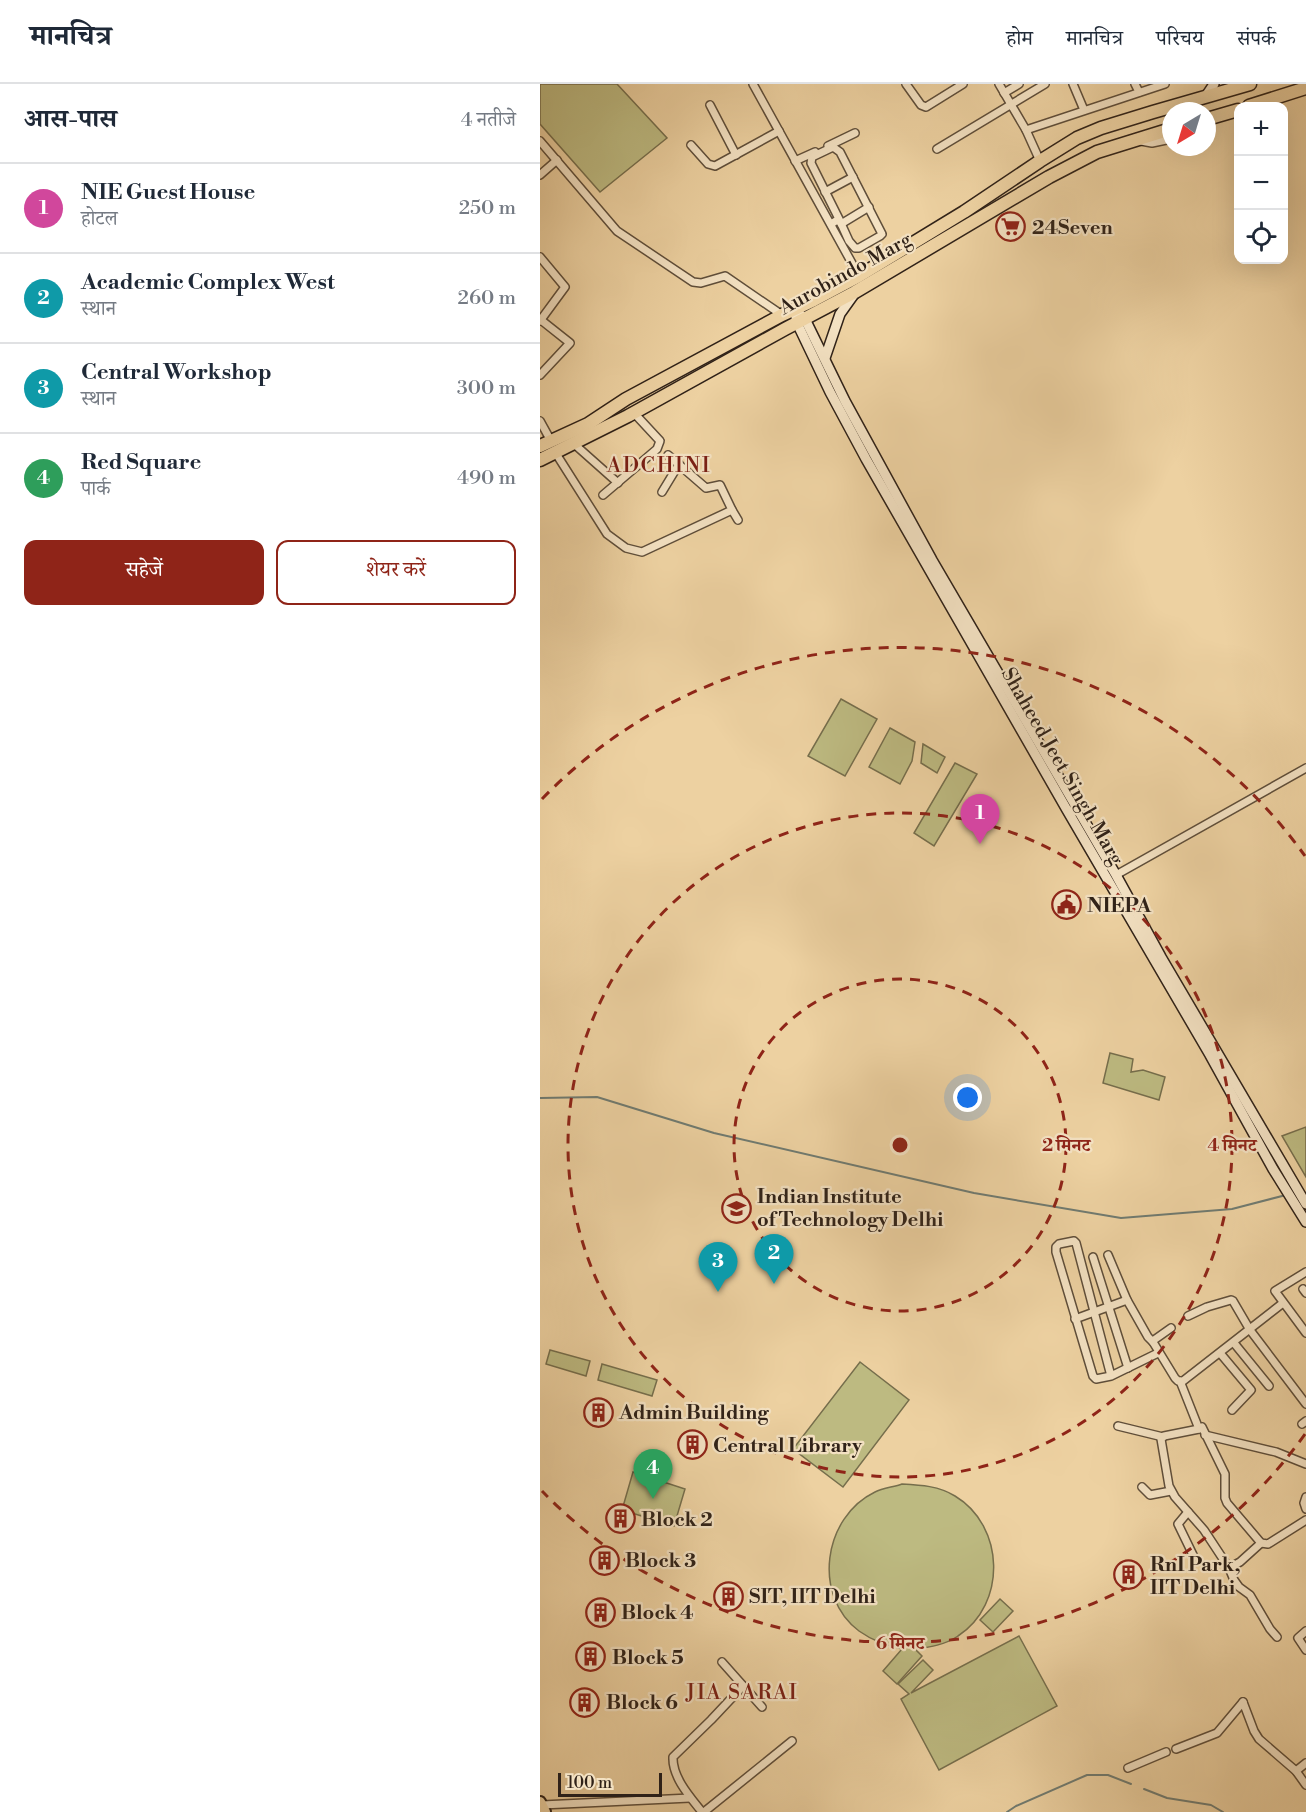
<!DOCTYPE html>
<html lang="hi">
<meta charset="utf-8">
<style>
:root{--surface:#fff;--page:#f2f2f3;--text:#1f2937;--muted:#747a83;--line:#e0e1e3;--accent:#8f2418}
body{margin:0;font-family:"Libre Bodoni","Noto Serif Devanagari",serif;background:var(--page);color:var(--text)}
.controls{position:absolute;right:18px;top:18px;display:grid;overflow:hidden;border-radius:12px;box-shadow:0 6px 24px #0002}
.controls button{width:54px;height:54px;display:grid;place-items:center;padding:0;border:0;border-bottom:2px solid var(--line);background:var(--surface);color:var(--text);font:30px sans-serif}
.compass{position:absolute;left:622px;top:18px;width:54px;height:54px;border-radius:50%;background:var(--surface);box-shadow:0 6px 24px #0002;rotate:218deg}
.scale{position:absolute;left:18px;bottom:15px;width:104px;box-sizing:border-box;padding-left:6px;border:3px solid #302218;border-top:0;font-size:16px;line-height:21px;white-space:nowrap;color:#302218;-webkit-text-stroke:4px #f3e1c2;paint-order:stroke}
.you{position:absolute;left:428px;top:1014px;width:21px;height:21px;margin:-15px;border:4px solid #fff;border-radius:50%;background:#1a73e8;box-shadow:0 0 0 9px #1a73e833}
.badge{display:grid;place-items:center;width:39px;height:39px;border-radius:50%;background:var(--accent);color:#fff;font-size:20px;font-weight:700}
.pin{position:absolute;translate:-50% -50px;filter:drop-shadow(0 2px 3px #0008)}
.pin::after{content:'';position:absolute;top:32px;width:21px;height:18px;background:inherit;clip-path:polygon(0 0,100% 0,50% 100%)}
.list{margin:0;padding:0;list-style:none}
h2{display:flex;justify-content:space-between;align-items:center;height:78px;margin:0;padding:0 24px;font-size:26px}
h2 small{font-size:20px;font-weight:400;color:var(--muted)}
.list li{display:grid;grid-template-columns:39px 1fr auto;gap:18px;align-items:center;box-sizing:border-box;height:90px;padding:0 24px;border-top:2px solid var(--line)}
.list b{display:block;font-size:22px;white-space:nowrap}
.list p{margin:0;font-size:20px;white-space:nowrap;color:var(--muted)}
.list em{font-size:20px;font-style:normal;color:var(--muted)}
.actions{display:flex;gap:12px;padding:18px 24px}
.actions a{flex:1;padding:14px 0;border:2px solid var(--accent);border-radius:12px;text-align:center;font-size:21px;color:var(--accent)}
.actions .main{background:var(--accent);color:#fff}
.icon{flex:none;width:33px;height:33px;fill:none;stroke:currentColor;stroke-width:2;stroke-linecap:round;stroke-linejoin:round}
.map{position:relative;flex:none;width:766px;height:1728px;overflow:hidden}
header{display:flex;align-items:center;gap:36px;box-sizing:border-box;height:84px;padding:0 30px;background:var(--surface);border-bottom:2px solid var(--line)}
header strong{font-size:28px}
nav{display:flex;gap:33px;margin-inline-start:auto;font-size:21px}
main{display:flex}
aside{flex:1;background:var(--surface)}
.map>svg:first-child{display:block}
.green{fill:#bdba81;stroke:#766e4c;stroke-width:1.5}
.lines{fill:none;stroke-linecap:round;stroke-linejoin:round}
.stream{stroke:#707b71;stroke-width:2}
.street-casing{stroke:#5f4e3a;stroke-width:10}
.secondary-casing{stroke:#302218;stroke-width:12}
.primary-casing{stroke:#302218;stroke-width:14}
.highway-casing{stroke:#302218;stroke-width:15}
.street{stroke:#f3e1c2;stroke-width:7}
.secondary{stroke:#f3e1c2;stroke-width:9}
.primary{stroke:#edd1a1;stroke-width:10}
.highway{stroke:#edd1a1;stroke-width:12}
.ring{fill:none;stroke:#8f2418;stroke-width:3;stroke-dasharray:10 8}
.labels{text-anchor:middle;stroke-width:4.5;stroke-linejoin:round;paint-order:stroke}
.poi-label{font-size:20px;font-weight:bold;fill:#302218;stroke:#f3e1c2;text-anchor:start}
.street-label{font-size:20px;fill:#302218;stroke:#f3e1c2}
.neighbourhood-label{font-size:21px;letter-spacing:1.5px;fill:#7a1f14;stroke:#f3e1c2}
.centre{fill:#8f2418;stroke:#f3e1c2;stroke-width:3}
.ring-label{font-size:18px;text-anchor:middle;font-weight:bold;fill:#8f2418;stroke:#f3e1c2;stroke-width:4.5;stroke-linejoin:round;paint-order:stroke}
</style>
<header>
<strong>मानचित्र</strong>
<nav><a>होम</a><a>मानचित्र</a><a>परिचय</a><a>संपर्क</a></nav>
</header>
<main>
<aside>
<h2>आस-पास<small>4 नतीजे</small></h2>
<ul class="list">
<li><span class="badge" style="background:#d1479c">1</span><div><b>NIE Guest House</b><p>होटल</p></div><em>250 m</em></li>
<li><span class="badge" style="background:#0f9aa8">2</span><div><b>Academic Complex West</b><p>स्थान</p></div><em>260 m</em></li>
<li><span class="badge" style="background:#0f9aa8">3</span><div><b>Central Workshop</b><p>स्थान</p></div><em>300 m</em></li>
<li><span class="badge" style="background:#2e9e5b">4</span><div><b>Red Square</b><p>पार्क</p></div><em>490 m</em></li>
</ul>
<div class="actions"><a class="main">सहेजें</a><a>शेयर करें</a></div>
</aside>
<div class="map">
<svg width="766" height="1728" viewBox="0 0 766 1728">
<rect width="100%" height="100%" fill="#edd1a1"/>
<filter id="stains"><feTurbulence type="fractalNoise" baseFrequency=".00333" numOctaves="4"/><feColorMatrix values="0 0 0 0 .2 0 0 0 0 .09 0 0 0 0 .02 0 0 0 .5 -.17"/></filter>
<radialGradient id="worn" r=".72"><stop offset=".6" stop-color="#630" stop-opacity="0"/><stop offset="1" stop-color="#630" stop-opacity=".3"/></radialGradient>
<g class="green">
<polygon points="0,0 77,0 127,54 60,108 0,40"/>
<polygon points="301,615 337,635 305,692 268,672"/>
<polygon points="350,644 375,658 372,677 360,700 329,683"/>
<polygon points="383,660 405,673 397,689 381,679"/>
<polygon points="415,679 437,690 394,762 374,749"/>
<polygon points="570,969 593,975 591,988 603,986 625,993 619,1016 563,999"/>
<polygon points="766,1043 766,1093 742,1052"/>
<polygon points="10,1266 50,1277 46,1292 6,1280"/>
<polygon points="320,1278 369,1316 303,1403 253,1365"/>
<polygon points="62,1280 117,1296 112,1312 58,1296"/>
<polygon points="93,1388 145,1405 134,1442 82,1426"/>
<path d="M362 1400C381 1401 399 1402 415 1412 465 1442 467 1520 418 1552 405 1561 390 1563 375 1565L382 1572 357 1600 343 1587 362 1565C346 1561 333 1557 319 1547 272 1512 283 1433 335 1408 343 1404 354 1403 362 1400Z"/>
<polygon points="460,1515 473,1527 453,1548 440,1536"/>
<polygon points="479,1552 517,1622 399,1686 361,1615 369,1610 358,1600 383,1576 393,1586 371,1609"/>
</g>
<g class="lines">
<g class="stream">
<polyline points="0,1014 57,1013 174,1049 434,1109 581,1134 692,1125 746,1111"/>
<polyline points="604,1705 627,1714 671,1721 683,1728"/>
<polyline points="467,1728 476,1722 547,1691 568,1691 591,1700"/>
</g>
<defs>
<g id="street">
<polyline points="213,0 319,192"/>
<polyline points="366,0 381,21 386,23 423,0"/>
<polyline points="459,0 486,46 500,77"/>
<polyline points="533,0 544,26"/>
<polyline points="595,0 599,8"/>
<polyline points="464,9 479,0"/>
<polyline points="170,21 196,71"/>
<polyline points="486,46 625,0"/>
<polyline points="0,57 77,147 153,198 161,199 185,192 242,231"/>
<polyline points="601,57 612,59 631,55"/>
<polyline points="151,61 168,80 175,82 239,47"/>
<polyline points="288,62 315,49"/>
<polyline points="397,65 505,0"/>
<polyline points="255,77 275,68"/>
<polyline points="0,91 17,76"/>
<polyline points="285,108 313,93"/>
<polyline points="291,140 299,135 309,157 315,164 319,164 340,152 342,150 300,68 293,63 272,73 271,79 299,135"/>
<polyline points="301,140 329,123"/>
<polyline points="0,173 25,203 0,237"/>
<polyline points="0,291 30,259 1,236"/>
<polyline points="0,337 11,357"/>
<polyline points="33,359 78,399"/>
<polyline points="15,368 67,450 86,464 102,468 192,426 180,401 166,404 128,371"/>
<polyline points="122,408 139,380"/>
<polyline points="63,411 117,365 120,357 94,329"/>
<polyline points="192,426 198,436"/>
<polyline points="576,791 766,684"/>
<polyline points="568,1171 587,1216 608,1253 613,1258"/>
<polyline points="553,1173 588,1284"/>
<polyline points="766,1188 735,1207 766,1249"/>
<polyline points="763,1205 766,1209"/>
<polyline points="648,1232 667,1223 691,1216 693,1217 710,1246 766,1320"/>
<polyline points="535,1235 587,1216"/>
<polyline points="631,1244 614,1256 613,1258 635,1294 638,1297 643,1297 743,1219"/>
<polyline points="694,1259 729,1302"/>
<polyline points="680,1269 711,1306 692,1326"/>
<polyline points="571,1292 536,1159 534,1157 519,1160 516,1163 516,1168 553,1292 556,1295 571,1292 618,1269"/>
<polyline points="640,1297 659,1345"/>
<polyline points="762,1340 766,1337"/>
<polyline points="578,1342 623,1353"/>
<polyline points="665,1351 736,1368 766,1380"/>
<polyline points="602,1403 610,1411 631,1407"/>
<polyline points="766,1413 764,1419 766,1425"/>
<polyline points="648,1428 638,1440 654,1473"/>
<polyline points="689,1484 700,1478 721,1459"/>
<polyline points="766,1547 758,1554 766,1566"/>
<polyline points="737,1553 730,1545 710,1511 699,1503 694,1496 689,1484 664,1446 635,1413 629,1402 621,1355 624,1352 659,1345 662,1343 685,1390 685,1414 687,1419 721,1459 728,1460 766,1436"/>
<polyline points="182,1578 222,1623"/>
<polyline points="703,1618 714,1647 719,1655 756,1687 766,1701"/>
<polyline points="636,1665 677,1649 703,1618"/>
<polyline points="588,1684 626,1668"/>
<polyline points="756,1687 766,1679"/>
<polyline points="2,1721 150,1714"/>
<path d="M162 1728C150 1713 132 1693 133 1673L171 1636 203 1602"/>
<polyline points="164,1728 252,1657"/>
</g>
<g id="secondary">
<polyline points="666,12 674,0"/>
<polyline points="261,231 265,235 305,317 392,476 576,791 621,873 766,1120"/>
<polyline points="256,233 257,239 290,308 326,375 527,726 670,971 733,1085 766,1138"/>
<polyline points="285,274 300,230 315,209"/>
</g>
<polyline id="primary" points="0,1718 5,1728"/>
<g id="highway">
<polyline points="709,22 766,4"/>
<polyline points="667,35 698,26"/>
<polyline points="0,362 48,340 86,315 242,231 274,216 319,192 424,128 500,77 537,54 561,44 613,28 710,0"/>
<polyline points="0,376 88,332 245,245 315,208 509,93 557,68 631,45"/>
</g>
</defs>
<use href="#street" class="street-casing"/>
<use href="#secondary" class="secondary-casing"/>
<use href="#primary" class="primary-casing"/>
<use href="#highway" class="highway-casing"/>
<use href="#street" class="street"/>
<use href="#secondary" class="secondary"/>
<use href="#primary" class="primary"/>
<use href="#highway" class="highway"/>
</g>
<g class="ring">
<circle cx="360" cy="1061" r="166"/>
<circle cx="360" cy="1061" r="332"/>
<path d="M765 1350A498 498 0 0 1 2 1407M2 715A498 498 0 0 1 765 772"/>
</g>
<defs>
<symbol id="supermarket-ring" viewBox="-11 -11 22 22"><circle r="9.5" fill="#f3e1c2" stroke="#8f2418" stroke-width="1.5"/><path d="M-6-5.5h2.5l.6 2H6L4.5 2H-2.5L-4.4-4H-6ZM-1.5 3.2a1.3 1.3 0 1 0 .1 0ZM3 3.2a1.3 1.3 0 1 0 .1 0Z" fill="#8f2418"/></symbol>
<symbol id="civic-ring" viewBox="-11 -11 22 22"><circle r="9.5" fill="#f3e1c2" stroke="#8f2418" stroke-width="1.5"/><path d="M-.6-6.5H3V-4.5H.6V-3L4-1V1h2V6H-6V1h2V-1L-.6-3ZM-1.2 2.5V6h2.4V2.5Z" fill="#8f2418"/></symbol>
<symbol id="university-ring" viewBox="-11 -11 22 22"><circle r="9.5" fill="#f3e1c2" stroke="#8f2418" stroke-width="1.5"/><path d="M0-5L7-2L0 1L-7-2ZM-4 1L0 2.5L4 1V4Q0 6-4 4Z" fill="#8f2418"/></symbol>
<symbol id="building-ring" viewBox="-11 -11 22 22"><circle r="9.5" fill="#f3e1c2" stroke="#8f2418" stroke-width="1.5"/><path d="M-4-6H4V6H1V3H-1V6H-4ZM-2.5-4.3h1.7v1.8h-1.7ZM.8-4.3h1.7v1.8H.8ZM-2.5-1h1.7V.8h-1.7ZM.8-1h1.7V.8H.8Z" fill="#8f2418"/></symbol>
</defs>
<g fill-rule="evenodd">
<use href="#supermarket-ring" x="454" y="126" width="33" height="33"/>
<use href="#civic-ring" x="510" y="804" width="33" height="33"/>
<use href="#university-ring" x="180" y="1108" width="33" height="33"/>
<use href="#building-ring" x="42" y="1312" width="33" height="33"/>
<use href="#building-ring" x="136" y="1344" width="33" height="33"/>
<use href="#building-ring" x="64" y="1418" width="33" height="33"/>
<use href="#building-ring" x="48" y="1460" width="33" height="33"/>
<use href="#building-ring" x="572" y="1474" width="33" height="33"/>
<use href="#building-ring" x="172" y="1496" width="33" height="33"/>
<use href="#building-ring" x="44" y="1512" width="33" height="33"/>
<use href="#building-ring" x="34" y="1556" width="33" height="33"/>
<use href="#building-ring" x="28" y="1602" width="33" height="33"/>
</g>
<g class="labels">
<g class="poi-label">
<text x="492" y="150">24Seven</text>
<text x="547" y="828">NIEPA</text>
<text x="217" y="1119">Indian Institute<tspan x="217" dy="23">of Technology Delhi</tspan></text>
<text x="79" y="1335">Admin Building</text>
<text x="173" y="1368">Central Library</text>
<text x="101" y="1442">Block 2</text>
<text x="85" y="1483">Block 3</text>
<text x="610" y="1487">RnI Park,<tspan x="610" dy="23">IIT Delhi</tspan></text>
<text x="209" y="1519">SIT, IIT Delhi</text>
<text x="81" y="1535">Block 4</text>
<text x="72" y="1580">Block 5</text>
<text x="66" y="1625">Block 6</text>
</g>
<g class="street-label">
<text transform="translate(305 189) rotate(-29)" y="7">Aurobindo Marg</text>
<text transform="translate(523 682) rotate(60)" y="7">Shaheed Jeet Singh Marg</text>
</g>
<g class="neighbourhood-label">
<text x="119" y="388">ADCHINI</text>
<text x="202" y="1615">JIA SARAI</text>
</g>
</g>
<circle cx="360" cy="1061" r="9" class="centre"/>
<g class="ring-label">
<text x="526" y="1067">2 मिनट</text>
<text x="692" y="1067">4 मिनट</text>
<text x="360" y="1565">6 मिनट</text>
</g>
<rect width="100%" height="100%" filter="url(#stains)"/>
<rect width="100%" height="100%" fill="url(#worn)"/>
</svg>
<div class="controls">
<button>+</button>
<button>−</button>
<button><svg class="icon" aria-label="locate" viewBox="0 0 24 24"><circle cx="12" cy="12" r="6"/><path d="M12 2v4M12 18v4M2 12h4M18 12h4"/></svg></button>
</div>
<svg class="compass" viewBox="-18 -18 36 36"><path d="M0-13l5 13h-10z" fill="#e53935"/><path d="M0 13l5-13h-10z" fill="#747a83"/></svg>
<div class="scale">100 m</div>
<div class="you"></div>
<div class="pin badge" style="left:440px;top:760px;background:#d1479c">1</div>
<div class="pin badge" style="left:234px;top:1200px;background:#0f9aa8">2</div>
<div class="pin badge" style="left:178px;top:1208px;background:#0f9aa8">3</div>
<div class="pin badge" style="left:113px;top:1415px;background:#2e9e5b">4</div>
</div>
</main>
